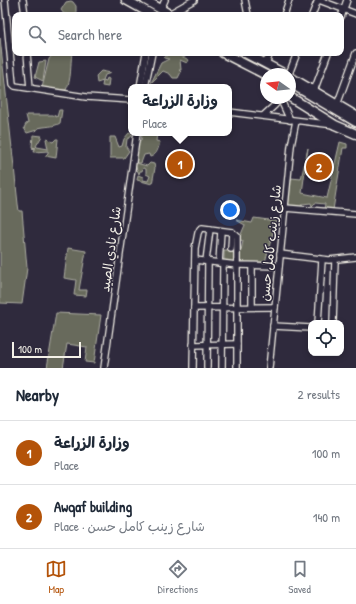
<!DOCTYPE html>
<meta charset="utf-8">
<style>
:root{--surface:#fff;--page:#f6f6f7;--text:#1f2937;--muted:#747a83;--line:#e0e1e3;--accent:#b45309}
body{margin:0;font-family:"Patrick Hand","Playpen Sans Arabic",sans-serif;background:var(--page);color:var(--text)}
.controls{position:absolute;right:12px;bottom:12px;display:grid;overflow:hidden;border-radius:8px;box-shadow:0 2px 6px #0003}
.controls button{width:36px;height:36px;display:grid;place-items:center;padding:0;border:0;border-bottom:1px solid var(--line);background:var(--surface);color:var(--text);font:20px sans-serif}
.compass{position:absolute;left:260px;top:68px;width:36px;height:36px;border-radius:50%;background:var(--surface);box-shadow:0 2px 6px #0003;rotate:285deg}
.scale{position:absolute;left:12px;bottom:10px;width:69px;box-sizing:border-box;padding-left:4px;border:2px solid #f4f1e8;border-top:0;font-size:11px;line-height:14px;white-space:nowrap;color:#f4f1e8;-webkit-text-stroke:3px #2f2a3d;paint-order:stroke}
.you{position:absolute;left:230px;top:210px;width:14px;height:14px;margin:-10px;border:3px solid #fff;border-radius:50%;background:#1a73e8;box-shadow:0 0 0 6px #1a73e833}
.badge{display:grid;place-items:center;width:26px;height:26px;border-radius:50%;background:var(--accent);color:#fff;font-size:13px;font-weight:700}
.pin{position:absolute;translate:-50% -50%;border:2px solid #fff;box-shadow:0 1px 4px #0006}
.popup{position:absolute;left:128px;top:84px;width:104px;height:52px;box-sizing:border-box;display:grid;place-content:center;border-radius:8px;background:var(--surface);filter:drop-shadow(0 1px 3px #0005);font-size:13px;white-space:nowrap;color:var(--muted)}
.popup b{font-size:15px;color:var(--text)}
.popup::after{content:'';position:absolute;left:50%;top:100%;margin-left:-8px;border:8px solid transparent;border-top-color:var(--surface)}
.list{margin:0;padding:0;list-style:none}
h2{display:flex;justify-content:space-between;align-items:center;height:52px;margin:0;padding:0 16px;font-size:17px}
h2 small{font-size:13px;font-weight:400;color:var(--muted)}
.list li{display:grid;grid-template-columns:26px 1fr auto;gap:12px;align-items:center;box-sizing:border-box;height:64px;padding:0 16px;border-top:1px solid var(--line)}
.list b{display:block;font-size:15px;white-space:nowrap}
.list p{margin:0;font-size:13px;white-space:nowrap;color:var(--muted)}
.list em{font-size:13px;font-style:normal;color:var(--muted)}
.icon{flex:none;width:22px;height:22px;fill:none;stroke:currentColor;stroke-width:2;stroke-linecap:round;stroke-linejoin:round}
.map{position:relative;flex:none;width:356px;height:368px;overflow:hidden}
.search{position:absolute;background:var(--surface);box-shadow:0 2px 6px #0003;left:12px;right:12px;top:12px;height:44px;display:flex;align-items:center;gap:10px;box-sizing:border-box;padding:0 14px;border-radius:8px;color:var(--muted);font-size:15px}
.sheet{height:180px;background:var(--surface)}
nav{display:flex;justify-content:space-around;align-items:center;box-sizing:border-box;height:56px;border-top:1px solid var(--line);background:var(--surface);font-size:11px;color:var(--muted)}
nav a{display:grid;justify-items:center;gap:2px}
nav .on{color:var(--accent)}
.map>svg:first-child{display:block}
.green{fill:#676a5c;stroke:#aeaea2}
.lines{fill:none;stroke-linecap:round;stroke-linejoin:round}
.street-casing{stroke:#f4f1e8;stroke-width:8}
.secondary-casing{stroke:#f4f1e8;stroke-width:11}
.street{stroke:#2f2a3d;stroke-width:5.5}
.secondary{stroke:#2f2a3d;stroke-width:8}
.labels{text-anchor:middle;stroke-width:3;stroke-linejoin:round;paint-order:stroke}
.street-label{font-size:13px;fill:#f4f1e8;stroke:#2f2a3d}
</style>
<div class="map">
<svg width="356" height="368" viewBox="0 0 356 368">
<rect width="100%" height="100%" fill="#2f2a3d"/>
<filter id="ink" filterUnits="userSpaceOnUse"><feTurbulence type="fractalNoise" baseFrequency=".025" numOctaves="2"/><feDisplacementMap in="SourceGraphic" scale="8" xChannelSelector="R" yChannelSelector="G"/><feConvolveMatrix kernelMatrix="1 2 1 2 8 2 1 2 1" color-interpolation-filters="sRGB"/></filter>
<g filter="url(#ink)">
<g class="green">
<polygon points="71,1 73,2 76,6 76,15 64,14 61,10 66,2"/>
<polygon points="0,38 18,204 19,211 22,211 27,268 22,304 0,303"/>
<path d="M54 53H72C70 66 72 78 66 90L42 88 49 59Z"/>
<polygon points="170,53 175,53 189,60 187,63 180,60 181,70 179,70 181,72 178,78 173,78 170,74 163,71 151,83 161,63 169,59 164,58"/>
<polygon points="46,61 43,81 35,77 39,62"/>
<polygon points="101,71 111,73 105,75 103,80 106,81 107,78 109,79 108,87 102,86 103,81 97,83 96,76"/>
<path d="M59 110H62L60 123C54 127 46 126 38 128L37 130 27 133 24 128 26 124 28 123 26 115H53L57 117Z"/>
<polygon points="129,133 132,134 131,137 127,139 126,147 129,151 124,158 110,158 110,137 115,137 119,147 122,146 124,139"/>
<path d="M139 133H157L156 141 160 142C158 149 157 155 150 157L149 154 144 155 141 163H136L147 166 150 163 154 164 155 168 152 184 137 180 138 175 143 177V180L148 181 150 176 146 174V169L143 168 142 171H140L139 174 135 165 138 141 141 140 142 136Z"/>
<polygon points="33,135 42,136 36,146 37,147 48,149 46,139 48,138 51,141 53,142 56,139 58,139 56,158 45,156 48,153 48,151 34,152 35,149 32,148 36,148 32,147"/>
<polygon points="340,142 347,144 347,148 343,148 333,210 324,210 325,204 315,203 312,206 311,203 302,204 302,208 288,208 291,178 301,179 308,148 302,193 327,198"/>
<polygon points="254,218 276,221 264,266 238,264 239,251 241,251 243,241 239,239 245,225 236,220 252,223"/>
<polygon points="230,246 233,251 236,251 236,264 224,261 224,250 228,250"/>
<polygon points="68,248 86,251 79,290 87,290 86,296 74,295 76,280 64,278"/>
<polygon points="56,313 101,315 94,363 85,362 87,347 67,344 63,368 47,368"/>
</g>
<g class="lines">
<defs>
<g id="street">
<polyline points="5,0 13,84 15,86 86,97 131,100"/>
<polyline points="23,0 25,15"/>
<polyline points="245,0 248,15"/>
<polyline points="319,0 356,14"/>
<polyline points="161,9 165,0"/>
<polyline points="169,14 194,0"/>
<polyline points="284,15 289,0"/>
<polyline points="312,15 318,0"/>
<polyline points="341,17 347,0"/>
<polyline points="27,53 30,88"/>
<polyline points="266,64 270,53"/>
<polyline points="289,74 297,53"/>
<polyline points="140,87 146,53"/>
<polyline points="145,87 152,53"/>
<polyline points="314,91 328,53"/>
<polyline points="280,98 290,120"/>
<polyline points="337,105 356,53"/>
<polyline points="229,112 334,125"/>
<polyline points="263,116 275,105 280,98"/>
<polyline points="285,208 356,214"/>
<polyline points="231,249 232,232"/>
<polyline points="280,254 329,260 356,257"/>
<polyline points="195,260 237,265 279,266"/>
<polyline points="206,261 210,229"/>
<polyline points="219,263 221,231"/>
<polyline points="252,307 252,266"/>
<polyline points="194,308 275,307"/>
<polyline points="318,323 322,260"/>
<polyline points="333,323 335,260"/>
<polyline points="273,326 311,328"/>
<polyline points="193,345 237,344"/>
<polyline points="104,368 137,133"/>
<polyline points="193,368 195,248 198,233 200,229 202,228 232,232 237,236 237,368"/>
<polyline points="207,368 208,262"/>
<polyline points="222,368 223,264"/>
<polyline points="269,368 291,146 296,121"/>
</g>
<g id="secondary">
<polyline points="126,0 153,15"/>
<polyline points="145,0 171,15"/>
<polyline points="223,53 266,75"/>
<polyline points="245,53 285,74"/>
<polyline points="290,77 356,116"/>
<polyline points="290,83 356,122"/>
<polyline points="290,97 335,125 356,134"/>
</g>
</defs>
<use href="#street" class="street-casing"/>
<use href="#secondary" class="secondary-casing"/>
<use href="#street" class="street"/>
<use href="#secondary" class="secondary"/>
</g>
</g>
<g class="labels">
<g class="street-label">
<text transform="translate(270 243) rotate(-84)" y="5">شارع زينب كامل حسن</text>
<text transform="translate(110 249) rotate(-82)" y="5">شارع نادي الصيد</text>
</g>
</g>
</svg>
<div class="controls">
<button><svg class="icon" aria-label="locate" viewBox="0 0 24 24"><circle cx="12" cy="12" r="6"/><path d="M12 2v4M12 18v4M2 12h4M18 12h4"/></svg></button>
</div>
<svg class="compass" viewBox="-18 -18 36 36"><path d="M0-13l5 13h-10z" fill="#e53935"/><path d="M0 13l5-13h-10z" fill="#747a83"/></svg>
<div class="scale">100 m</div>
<div class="you"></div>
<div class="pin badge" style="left:180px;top:164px">1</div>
<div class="popup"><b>وزارة الزراعة</b>Place</div>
<div class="pin badge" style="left:319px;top:167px">2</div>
<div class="search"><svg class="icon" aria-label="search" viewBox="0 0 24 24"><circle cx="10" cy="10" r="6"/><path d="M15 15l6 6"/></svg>Search here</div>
</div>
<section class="sheet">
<h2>Nearby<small>2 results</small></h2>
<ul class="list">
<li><span class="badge">1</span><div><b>وزارة الزراعة</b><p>Place</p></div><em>100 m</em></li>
<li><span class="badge">2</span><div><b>Awqaf building</b><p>Place · شارع زينب كامل حسن</p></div><em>140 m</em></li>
</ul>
</section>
<nav>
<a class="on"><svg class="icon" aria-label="map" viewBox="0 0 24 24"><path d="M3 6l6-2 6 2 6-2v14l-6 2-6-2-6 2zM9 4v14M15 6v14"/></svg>Map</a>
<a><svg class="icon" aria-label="directions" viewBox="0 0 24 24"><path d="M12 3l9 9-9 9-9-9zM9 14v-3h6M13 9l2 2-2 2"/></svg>Directions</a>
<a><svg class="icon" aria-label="saved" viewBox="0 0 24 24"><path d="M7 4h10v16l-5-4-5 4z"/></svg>Saved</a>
</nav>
